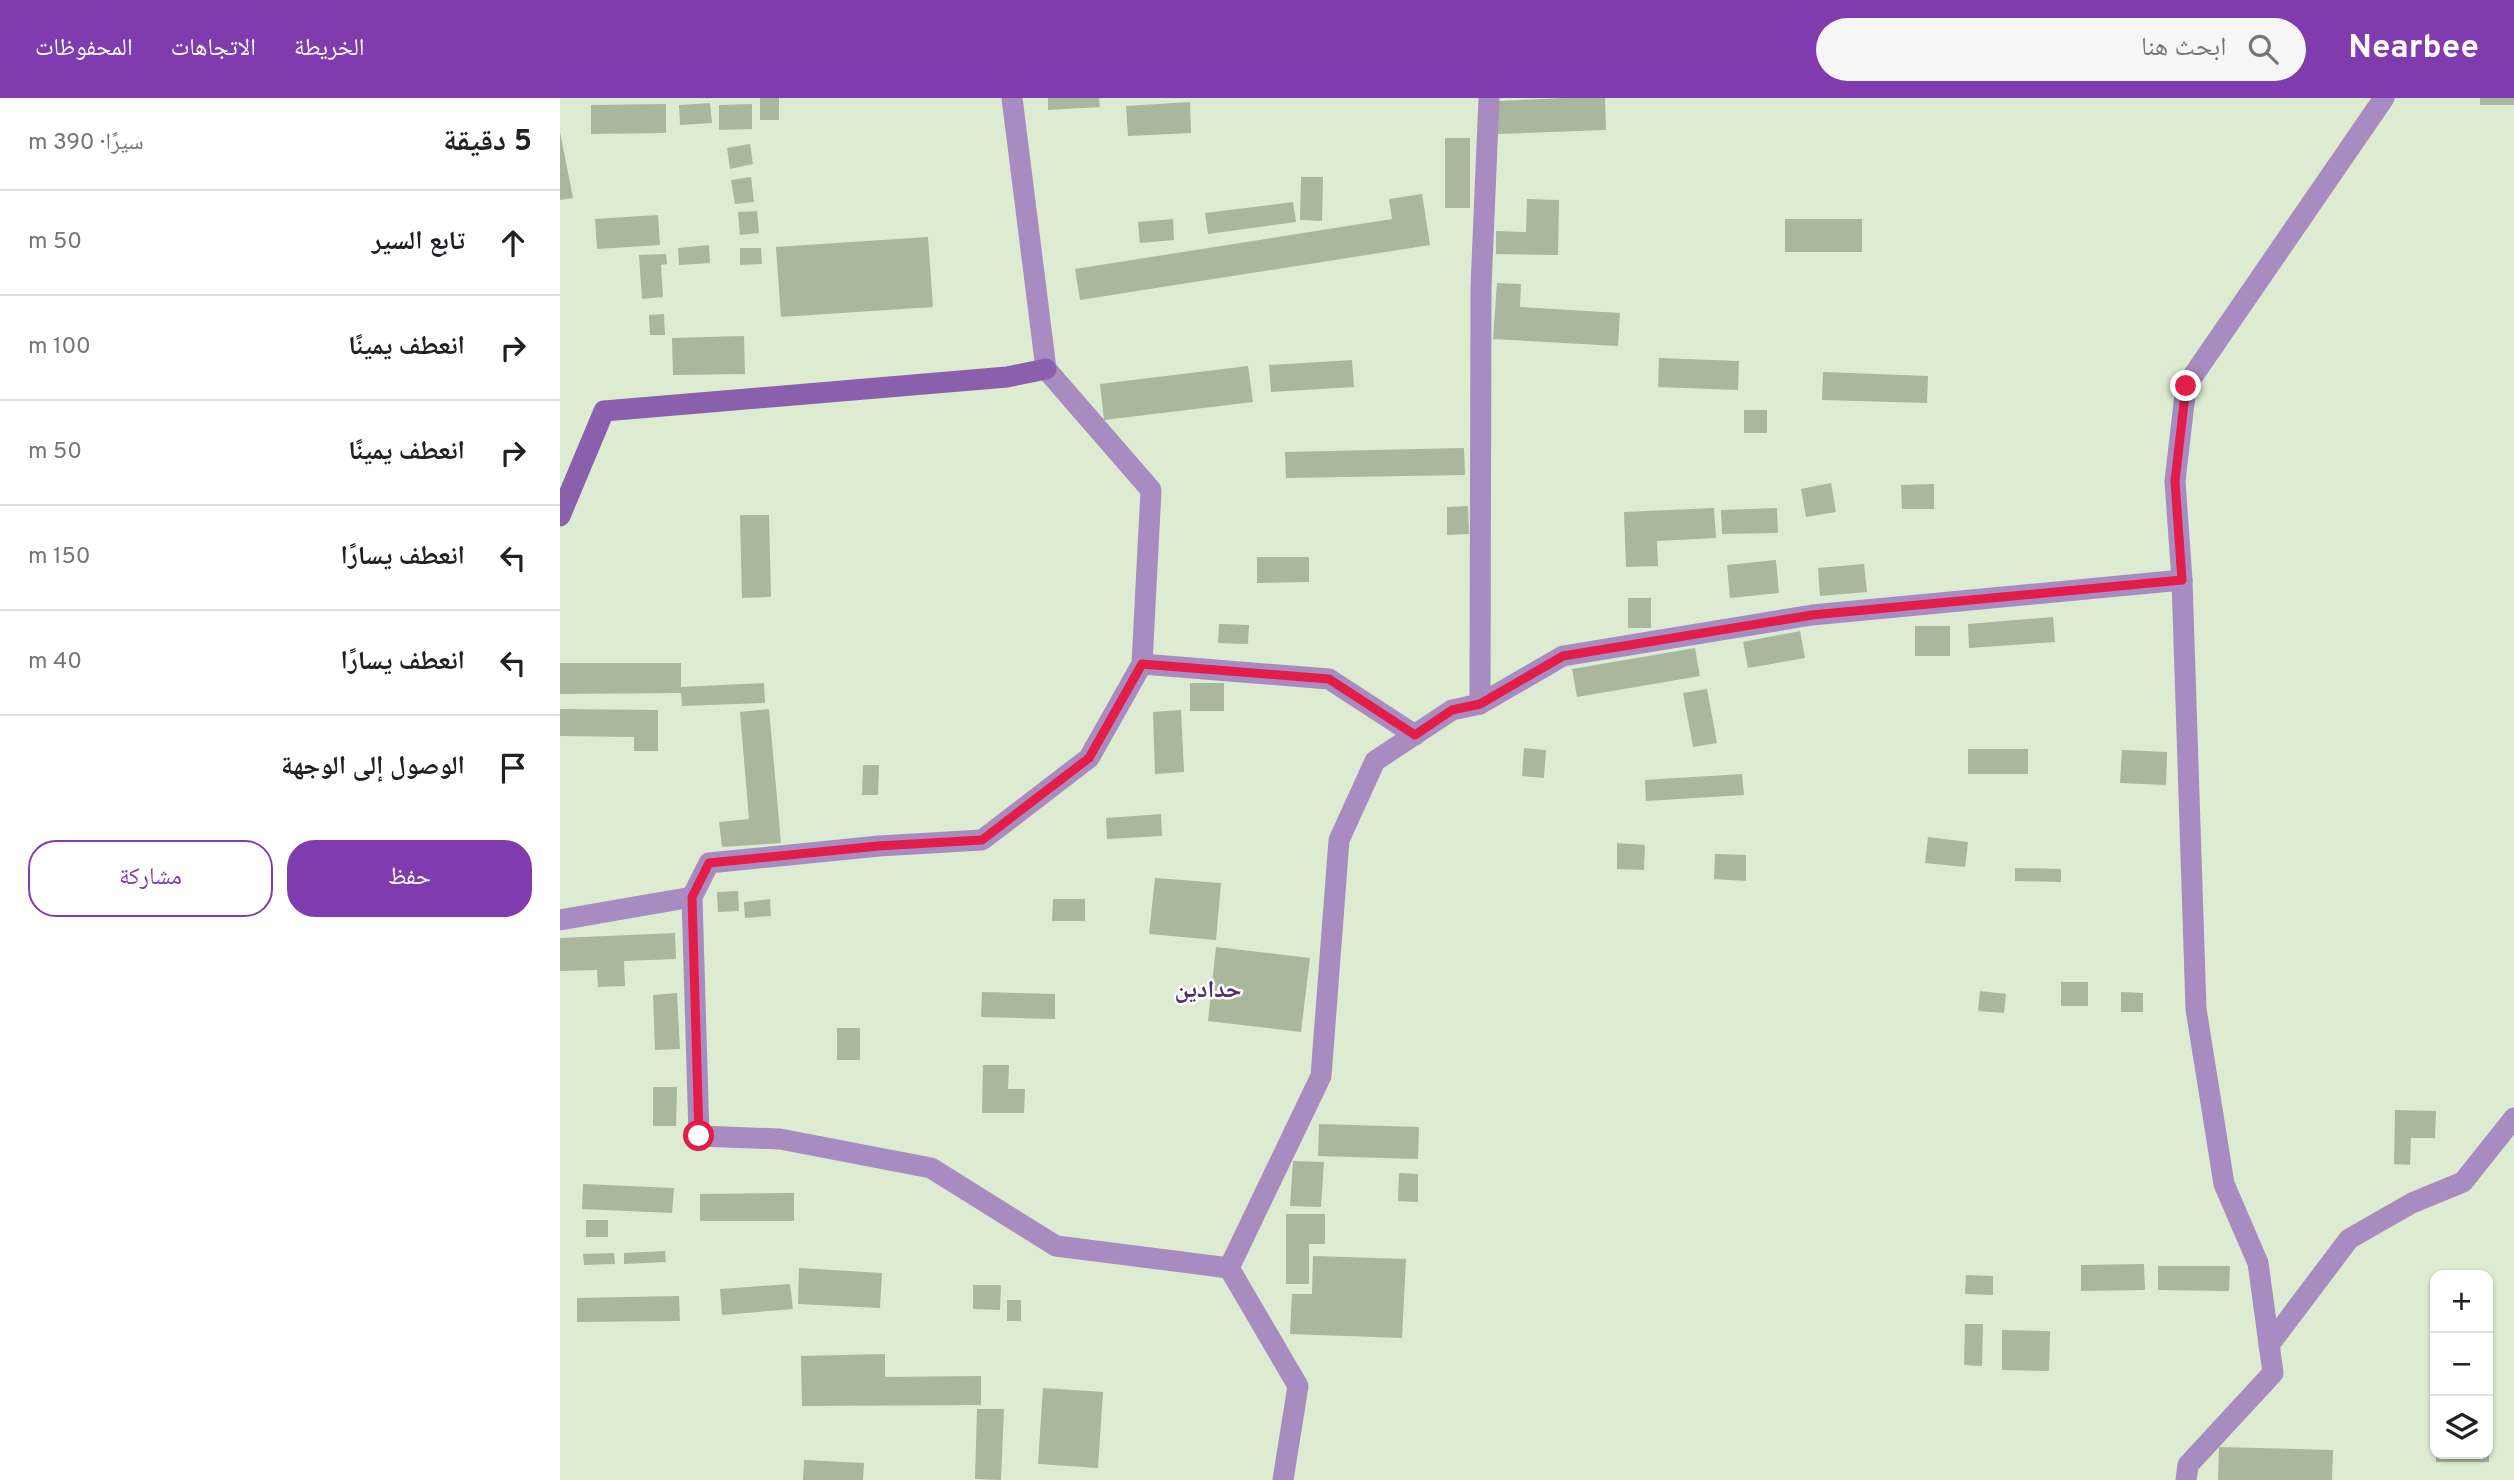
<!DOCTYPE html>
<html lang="ar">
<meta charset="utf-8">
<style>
:root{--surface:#fff;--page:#f6f6f6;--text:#202124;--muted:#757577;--line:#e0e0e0;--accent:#803caf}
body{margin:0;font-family:Overpass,"Noto Naskh Arabic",sans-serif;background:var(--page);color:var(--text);direction:rtl}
.controls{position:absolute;right:21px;bottom:21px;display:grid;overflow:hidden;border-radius:14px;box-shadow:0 2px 5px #0004}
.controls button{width:63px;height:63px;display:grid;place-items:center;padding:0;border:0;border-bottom:2px solid var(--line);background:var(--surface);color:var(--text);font:35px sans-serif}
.stop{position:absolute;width:21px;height:21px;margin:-16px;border:5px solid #e11d48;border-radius:50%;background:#fff}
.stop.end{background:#e11d48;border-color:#fff;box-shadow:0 2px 7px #0008}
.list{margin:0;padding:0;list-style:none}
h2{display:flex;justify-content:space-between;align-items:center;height:91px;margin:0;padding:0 28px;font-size:30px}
h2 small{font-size:23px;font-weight:400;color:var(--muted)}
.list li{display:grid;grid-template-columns:46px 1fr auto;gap:21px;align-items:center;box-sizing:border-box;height:105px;padding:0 28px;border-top:2px solid var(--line)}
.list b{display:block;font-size:26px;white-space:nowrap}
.list em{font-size:23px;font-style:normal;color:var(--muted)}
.actions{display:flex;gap:14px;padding:21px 28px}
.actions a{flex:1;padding:16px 0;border:2px solid var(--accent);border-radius:28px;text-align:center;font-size:24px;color:var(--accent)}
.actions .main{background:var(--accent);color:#fff}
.icon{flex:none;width:38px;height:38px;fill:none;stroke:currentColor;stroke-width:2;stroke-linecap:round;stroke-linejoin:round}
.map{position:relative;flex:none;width:1954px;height:1382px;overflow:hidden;direction:ltr}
header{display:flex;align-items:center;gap:42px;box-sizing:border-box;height:98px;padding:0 35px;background:var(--accent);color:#fff}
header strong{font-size:33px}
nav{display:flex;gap:38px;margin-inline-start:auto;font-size:24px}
.search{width:490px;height:63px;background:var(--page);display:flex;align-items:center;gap:18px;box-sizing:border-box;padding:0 24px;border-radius:38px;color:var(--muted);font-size:26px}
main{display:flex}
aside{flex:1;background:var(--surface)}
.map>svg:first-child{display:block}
.building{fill:#a9b79d}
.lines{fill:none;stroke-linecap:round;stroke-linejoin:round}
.street{stroke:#a88cc1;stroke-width:21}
.secondary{stroke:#8a5fac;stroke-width:21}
.route{stroke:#e11d48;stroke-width:9}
.labels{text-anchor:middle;stroke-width:5;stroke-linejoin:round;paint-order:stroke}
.quarter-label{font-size:24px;font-weight:bold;fill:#4f2f68;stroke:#fff}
</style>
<header>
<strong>Nearbee</strong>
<div class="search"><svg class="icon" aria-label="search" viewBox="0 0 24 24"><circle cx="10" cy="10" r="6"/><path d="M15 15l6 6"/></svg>ابحث هنا</div>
<nav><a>الخريطة</a><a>الاتجاهات</a><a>المحفوظات</a></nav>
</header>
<main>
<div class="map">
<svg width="1954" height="1382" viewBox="0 0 1954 1382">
<rect width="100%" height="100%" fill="#ddebd1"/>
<g class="building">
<rect x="200" y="0" width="19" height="22"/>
<polygon points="488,0 539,0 540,9 488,12"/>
<polygon points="1005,0 1045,0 1046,32 938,36 936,3"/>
<rect x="1920" y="0" width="34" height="7"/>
<polygon points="630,4 631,35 568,38 566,8"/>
<polygon points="150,5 152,25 120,27 119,7"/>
<polygon points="106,6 106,35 31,36 31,7"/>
<polygon points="192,6 192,31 159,32 159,7"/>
<polygon points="0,34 13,100 0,102"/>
<rect x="885" y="40" width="25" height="70"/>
<polygon points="190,46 193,66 170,71 167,50"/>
<polygon points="191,79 194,104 175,106 171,82"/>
<polygon points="741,79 763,79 762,123 740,122"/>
<polygon points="862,96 870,147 520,202 515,171 832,121 829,101"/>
<polygon points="967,101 999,102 998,157 936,156 936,133 966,134"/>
<polygon points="733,104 736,124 648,136 645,115"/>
<polygon points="197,113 199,135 180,137 178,114"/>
<polygon points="98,117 100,147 37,151 35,121"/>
<polygon points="613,121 614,142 580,145 578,124"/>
<rect x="1225" y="121" width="77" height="33"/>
<polygon points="368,139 373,209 221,219 216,149"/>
<polygon points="149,147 150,165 119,167 118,150"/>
<polygon points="180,150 201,150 202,166 180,167"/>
<polygon points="106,156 107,166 101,167 103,199 82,201 79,157"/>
<polygon points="937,185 961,186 960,209 1060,215 1058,248 933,241"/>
<polygon points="104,216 105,237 90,237 89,217"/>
<polygon points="184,238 185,276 113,277 112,240"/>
<polygon points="1099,260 1179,263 1178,292 1098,289"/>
<polygon points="792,262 794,289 711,294 709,267"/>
<polygon points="688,268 693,304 544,322 540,286"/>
<polygon points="1263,274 1368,278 1367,305 1262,302"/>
<rect x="1184" y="312" width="23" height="23"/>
<polygon points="904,350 905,377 726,380 725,354"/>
<polygon points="1271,385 1276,414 1246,419 1241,391"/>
<polygon points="1374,386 1374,411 1342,411 1341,387"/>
<polygon points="908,408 909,436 887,437 887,409"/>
<polygon points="1154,410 1156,440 1097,443 1098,468 1066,469 1064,414"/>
<polygon points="1217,410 1218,435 1162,436 1161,412"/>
<polygon points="180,417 209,417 211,499 182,500"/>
<polygon points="697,459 749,459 749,484 697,485"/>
<polygon points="1216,462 1219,495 1170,500 1167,467"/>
<polygon points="1304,466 1307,494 1260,498 1258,470"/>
<rect x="1068" y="500" width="23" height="30"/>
<polygon points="1493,519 1495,544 1409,550 1408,526"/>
<polygon points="659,526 689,527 688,546 658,545"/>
<rect x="1355" y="528" width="35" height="30"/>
<polygon points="1240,533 1245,560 1188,570 1183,544"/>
<polygon points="1135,550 1140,578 1017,599 1012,571"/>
<polygon points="0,565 121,565 121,589 204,585 205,605 122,608 121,595 0,596"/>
<rect x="630" y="585" width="34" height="28"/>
<polygon points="1147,591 1157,645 1133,649 1123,595"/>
<polygon points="0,611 98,612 98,653 74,653 74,639 0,638"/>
<polygon points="209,611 221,745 162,749 159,724 189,721 180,614"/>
<polygon points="621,612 624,674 595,676 593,614"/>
<polygon points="964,650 986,652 984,680 962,678"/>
<rect x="1408" y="651" width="60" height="25"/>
<polygon points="1562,652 1607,654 1606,687 1560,685"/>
<polygon points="303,667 319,667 318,697 302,697"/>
<polygon points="1182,676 1184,697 1086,703 1085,682"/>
<polygon points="601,716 602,738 547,741 546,720"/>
<polygon points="1368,739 1408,744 1405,769 1365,765"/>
<polygon points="1057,745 1085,747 1084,772 1057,771"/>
<polygon points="1155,756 1186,757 1186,783 1154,781"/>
<polygon points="1455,770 1501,771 1501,784 1455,783"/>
<polygon points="595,780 661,785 656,842 589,836"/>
<polygon points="178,793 179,813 158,814 157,794"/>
<polygon points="210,801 211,818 185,820 184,804"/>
<polygon points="493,801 525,801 525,823 492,823"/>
<polygon points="115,835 116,861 64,863 65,888 38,889 37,872 0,873 0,840"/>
<polygon points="656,849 750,860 741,934 648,923"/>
<rect x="1501" y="884" width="27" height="24"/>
<polygon points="1420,893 1446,896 1444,915 1418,913"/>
<polygon points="422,894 495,896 495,921 421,919"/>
<polygon points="1561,894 1583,895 1583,914 1561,914"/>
<polygon points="117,895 120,951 95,952 93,897"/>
<rect x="277" y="930" width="23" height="32"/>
<polygon points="423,967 449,967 448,991 465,991 464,1015 422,1015"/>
<polygon points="93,989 117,989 116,1028 93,1028"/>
<polygon points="1835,1012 1876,1013 1875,1040 1851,1040 1850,1067 1834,1066"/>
<polygon points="759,1026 859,1029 858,1061 758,1058"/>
<polygon points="733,1063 764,1064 761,1109 730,1108"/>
<polygon points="839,1075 858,1076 858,1104 838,1103"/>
<polygon points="23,1086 114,1090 112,1115 22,1111"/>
<polygon points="234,1095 234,1123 140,1123 140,1096"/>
<polygon points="726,1116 765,1116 765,1146 749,1146 749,1186 726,1186"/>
<rect x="26" y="1122" width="22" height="17"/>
<polygon points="105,1153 106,1164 64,1166 64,1155"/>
<polygon points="54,1155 55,1166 24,1167 23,1156"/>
<polygon points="753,1158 846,1161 842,1240 730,1236 732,1196 752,1196"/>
<polygon points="1584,1166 1585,1192 1521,1193 1521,1167"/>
<polygon points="1598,1168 1670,1168 1669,1193 1598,1192"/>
<polygon points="239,1170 322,1175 320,1210 238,1206"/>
<polygon points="1406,1177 1433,1178 1433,1197 1405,1196"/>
<polygon points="230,1186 233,1211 162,1217 160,1191"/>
<polygon points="413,1187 441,1187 440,1212 413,1211"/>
<polygon points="119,1198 120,1223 17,1224 17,1200"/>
<rect x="447" y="1202" width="14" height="21"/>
<polygon points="1405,1226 1423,1226 1422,1268 1404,1267"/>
<polygon points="1442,1232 1490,1233 1489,1273 1442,1272"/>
<polygon points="325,1256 325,1279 421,1278 421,1307 242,1308 241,1258"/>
<polygon points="483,1290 543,1294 538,1370 478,1366"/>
<polygon points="417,1311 444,1311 441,1382 415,1381"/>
<polygon points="1659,1349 1773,1352 1772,1382 1658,1382"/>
<rect x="1876" y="1356" width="53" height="8"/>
<polygon points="244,1362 304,1365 303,1382 243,1382"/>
</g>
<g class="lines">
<g class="street">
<polyline points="452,0 486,271 591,392 582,566 529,660 422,742 319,748 149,765 132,799 139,1038 220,1041 371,1070 496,1148 669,1170"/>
<polyline points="582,566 769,581 855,637"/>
<polyline points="920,606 921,189 929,0"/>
<polyline points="0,822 132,799"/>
<polyline points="1709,1247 1789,1141 1852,1105 1903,1084 1954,1020"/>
<polyline points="723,1382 738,1288 669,1170 761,978 779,742 815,663 892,612 920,606 1003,558 1252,517 1622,482"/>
<polyline points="1626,1382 1628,1367 1713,1275 1698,1165 1664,1086 1636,911 1622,482 1615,383 1626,288 1824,0"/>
</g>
<polyline class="secondary" points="0,418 44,313 447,279 486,271"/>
</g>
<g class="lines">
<polyline class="route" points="139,1038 132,799 149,765 318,748 422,742 529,660 582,566 769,581 855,637 892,612 920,606 1003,558 1252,517 1622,482 1615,383 1626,288"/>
</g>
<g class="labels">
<g class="quarter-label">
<text x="648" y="899">حدادين</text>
</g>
</g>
</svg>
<div class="controls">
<button>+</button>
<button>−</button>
<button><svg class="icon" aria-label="layers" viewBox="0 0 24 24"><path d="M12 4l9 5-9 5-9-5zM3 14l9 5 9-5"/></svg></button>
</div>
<div class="stop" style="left:139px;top:1038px"></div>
<div class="stop end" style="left:1626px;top:288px"></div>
</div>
<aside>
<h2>5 دقيقة<small>سيرًا · 390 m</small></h2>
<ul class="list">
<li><svg class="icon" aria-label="ahead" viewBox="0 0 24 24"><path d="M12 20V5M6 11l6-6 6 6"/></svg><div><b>تابع السير</b></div><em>50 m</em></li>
<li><svg class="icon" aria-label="right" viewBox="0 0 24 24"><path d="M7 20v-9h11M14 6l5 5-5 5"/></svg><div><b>انعطف يمينًا</b></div><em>100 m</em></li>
<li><svg class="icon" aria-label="right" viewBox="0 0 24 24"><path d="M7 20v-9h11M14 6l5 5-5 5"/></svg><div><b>انعطف يمينًا</b></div><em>50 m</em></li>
<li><svg class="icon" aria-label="left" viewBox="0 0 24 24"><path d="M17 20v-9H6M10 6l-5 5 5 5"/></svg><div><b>انعطف يسارًا</b></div><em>150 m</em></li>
<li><svg class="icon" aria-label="left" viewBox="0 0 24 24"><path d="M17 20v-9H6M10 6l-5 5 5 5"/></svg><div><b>انعطف يسارًا</b></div><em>40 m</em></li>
<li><svg class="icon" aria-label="arrive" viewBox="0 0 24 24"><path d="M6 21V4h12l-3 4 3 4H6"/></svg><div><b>الوصول إلى الوجهة</b></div></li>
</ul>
<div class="actions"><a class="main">حفظ</a><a>مشاركة</a></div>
</aside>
</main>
